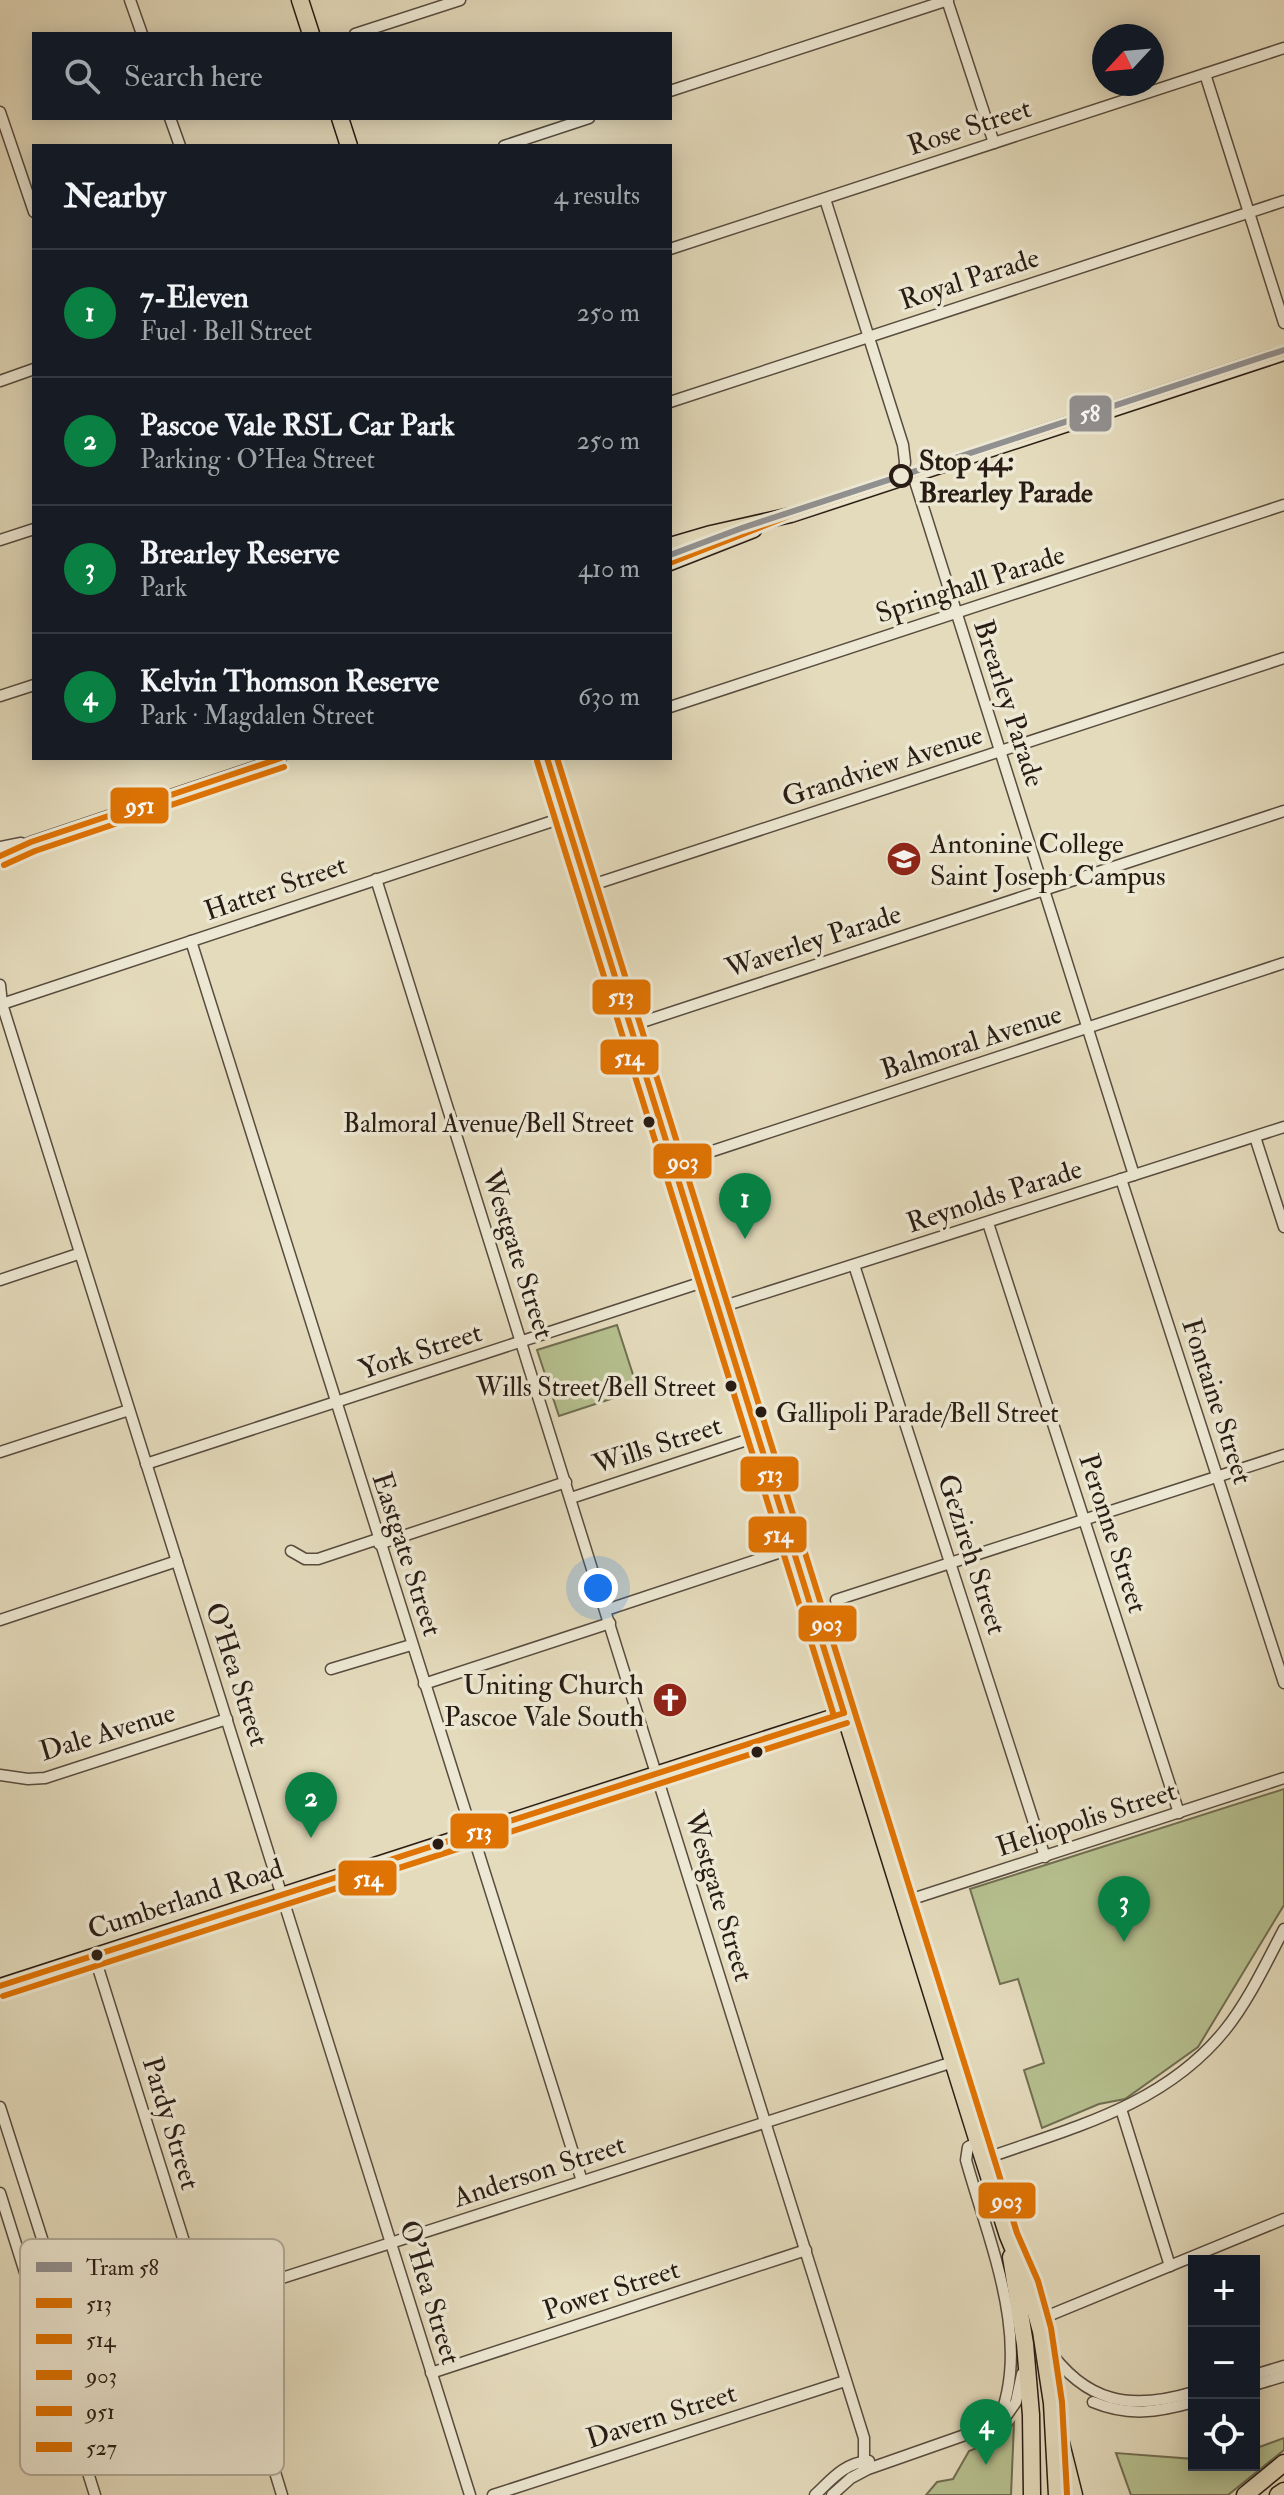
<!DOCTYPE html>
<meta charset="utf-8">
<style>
:root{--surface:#171b24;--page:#20242c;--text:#f1f3f6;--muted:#9ea1a6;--line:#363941;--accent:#0b8043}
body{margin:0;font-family:"IM FELL Double Pica",serif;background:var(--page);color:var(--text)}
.controls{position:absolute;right:24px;bottom:24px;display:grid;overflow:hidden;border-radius:0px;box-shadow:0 4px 20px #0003}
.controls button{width:72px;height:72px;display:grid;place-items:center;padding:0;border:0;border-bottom:2px solid var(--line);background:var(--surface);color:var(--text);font:40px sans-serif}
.compass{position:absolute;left:1092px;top:24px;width:72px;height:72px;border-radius:50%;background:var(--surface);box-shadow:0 4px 20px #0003;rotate:244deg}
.you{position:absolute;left:598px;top:1588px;width:28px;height:28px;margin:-20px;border:6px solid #fff;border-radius:50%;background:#1a73e8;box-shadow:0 0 0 12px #1a73e833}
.badge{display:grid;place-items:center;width:52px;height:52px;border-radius:50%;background:var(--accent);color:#fff;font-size:26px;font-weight:700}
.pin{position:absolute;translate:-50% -66px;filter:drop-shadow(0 2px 4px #0008)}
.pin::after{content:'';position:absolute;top:42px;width:28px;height:24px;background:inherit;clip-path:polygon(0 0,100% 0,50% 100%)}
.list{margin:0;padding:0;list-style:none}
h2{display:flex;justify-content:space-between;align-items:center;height:104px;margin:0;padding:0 32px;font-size:34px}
h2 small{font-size:26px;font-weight:400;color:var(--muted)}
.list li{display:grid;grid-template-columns:52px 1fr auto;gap:24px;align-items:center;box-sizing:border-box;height:128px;padding:0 32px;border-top:2px solid var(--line)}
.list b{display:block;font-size:30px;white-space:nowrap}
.list p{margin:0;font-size:26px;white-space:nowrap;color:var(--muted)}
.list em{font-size:26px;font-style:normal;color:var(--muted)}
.icon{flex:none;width:44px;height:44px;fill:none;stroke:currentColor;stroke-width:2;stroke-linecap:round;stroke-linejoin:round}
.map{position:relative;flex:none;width:1284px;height:2495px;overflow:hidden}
.search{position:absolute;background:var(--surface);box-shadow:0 4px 20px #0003;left:32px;top:32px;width:640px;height:88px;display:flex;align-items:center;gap:20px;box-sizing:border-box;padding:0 28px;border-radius:0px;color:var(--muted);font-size:30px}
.panel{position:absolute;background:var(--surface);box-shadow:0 4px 20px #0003;left:32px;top:144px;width:640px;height:616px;border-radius:0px}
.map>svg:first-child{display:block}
.green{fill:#b6c08f;stroke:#706e52;stroke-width:2}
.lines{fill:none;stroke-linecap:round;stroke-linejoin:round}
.minor-casing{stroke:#584c3f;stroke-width:13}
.major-casing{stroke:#291c15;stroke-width:17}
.highway-casing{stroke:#291c15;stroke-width:19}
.minor{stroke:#ede8d3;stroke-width:10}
.major{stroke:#e4dbbc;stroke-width:14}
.highway{stroke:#e4dbbc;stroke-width:16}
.bus-1-casing{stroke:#ede8d3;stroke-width:12}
.bus-2-casing{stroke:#ede8d3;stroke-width:12}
.bus-3-casing{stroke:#ede8d3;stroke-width:12}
.bus-4-casing{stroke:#ede8d3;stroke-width:12}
.bus-5-casing{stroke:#ede8d3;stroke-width:12}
.bus-1{stroke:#df7303;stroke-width:6}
.bus-2{stroke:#df7303;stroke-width:6}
.bus-3{stroke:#df7303;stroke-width:6}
.bus-4{stroke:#df7303;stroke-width:6}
.bus-5{stroke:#df7303;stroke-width:6}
.tram-1-casing{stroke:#ede8d3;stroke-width:12}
.tram-1{stroke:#919090;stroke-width:6}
.stop-dot{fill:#ede8d3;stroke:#291c15;stroke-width:4}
.bus-dot{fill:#291c15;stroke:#ede8d3;stroke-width:3}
.labels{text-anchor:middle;stroke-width:7;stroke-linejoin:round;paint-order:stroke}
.bus-label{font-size:26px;fill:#291c15;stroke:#ede8d3;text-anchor:end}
.street-label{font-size:28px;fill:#291c15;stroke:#ede8d3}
.stop-label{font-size:28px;font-weight:bold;fill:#291c15;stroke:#ede8d3;text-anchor:start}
.poi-label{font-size:28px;fill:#291c15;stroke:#ede8d3;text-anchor:start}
.key{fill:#ede8d3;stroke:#b2ab9a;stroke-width:2}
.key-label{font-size:22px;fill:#291c15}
.line-badge{stroke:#ede8d3;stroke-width:3}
.badge-label{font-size:22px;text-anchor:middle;font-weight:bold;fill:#fff}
</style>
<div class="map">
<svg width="1284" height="2495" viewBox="0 0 1284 2495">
<rect width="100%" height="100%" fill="#e4dbbc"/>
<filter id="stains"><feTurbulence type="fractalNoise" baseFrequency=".0025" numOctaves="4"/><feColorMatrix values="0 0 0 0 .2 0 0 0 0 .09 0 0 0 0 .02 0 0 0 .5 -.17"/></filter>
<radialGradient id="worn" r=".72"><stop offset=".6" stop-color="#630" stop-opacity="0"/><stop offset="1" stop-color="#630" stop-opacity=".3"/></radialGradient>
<g class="green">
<polygon points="617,1325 638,1390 559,1416 537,1350"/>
<polygon points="1284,1789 1284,1905 1198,2047 1125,2099 1099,2104 1042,2128 1024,2070 1044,2063 1018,1979 1000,1984 970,1889"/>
<polygon points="1014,2423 1011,2495 926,2495 937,2482 953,2479 969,2451 1002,2438"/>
<polygon points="1284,2438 1284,2450 1228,2495 1131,2495 1116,2453 1194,2459 1194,2465 1254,2465 1254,2449"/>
</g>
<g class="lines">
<defs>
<g id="minor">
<polyline points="130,0 142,34"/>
<polyline points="947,0 994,143"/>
<polyline points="355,34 460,0"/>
<polyline points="1205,74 1284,323"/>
<polyline points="670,91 948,0"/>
<polyline points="0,112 34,212"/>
<polyline points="170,118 180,146"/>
<polyline points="504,146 589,118"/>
<polyline points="825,199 903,445 905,462 903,478"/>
<polyline points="670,249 1284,48"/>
<polyline points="0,381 34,369"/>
<polyline points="670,402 1284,201"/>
<polyline points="913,475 1134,1175"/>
<polyline points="0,540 34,529"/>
<polyline points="0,696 34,685"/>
<polyline points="670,707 1284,505"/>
<polyline points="0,847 21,843"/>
<polyline points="0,856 31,842 281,758"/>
<polyline points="376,879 864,2438 864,2470"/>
<polyline points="586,887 1284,658"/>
<polyline points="191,941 582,2181"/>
<polyline points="0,985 2,1004 470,2495"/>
<polyline points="2,1004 565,817"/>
<polyline points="630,1026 1284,811"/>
<polyline points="1255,1137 1284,1227"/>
<polyline points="673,1164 1284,963"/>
<polyline points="1121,1179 1284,1683"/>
<polyline points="988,1223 1179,1813"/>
<polyline points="854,1265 1045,1857"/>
<polyline points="0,1280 78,1254"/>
<polyline points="718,1308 1284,1127"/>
<polyline points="0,1452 129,1410"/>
<polyline points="146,1464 709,1280"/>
<polyline points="571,1498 759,1436"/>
<polyline points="379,1544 566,1482"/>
<polyline points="291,1551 305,1559 318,1559 378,1539"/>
<polyline points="836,1600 1284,1455"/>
<polyline points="606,1610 793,1548"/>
<polyline points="0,1620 177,1561"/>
<polyline points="331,1669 411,1645"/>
<polyline points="424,1684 610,1623"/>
<polyline points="0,1775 28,1779 45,1778 227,1719"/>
<polyline points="903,1902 1284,1778"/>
<polyline points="94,1955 204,2305"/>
<polyline points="0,2107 76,2345"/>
<polyline points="1121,2109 1170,2266"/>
<path d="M978 2142 968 2147 966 2160C988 2240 1035 2345 996 2426"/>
<path d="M984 2159C1071 2128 1164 2106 1225 2030 1249 2000 1266 1963 1284 1929"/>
<polyline points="0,2193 95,2495"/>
<polyline points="222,2299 282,2495"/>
<polyline points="1038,2320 1284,2219"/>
<path d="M1046 2346C1086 2404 1131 2411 1194 2392"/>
<polyline points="49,2353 953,2062"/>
<polyline points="431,2373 806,2250"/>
<polyline points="1254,2375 1284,2366"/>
<polyline points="1254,2385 1284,2376"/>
<path d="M1093 2402C1129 2417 1158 2412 1194 2402"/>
<polyline points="493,2495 845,2381"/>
<path d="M815 2495C832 2479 844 2463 869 2461"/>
<polyline points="832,2495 851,2478 868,2469 1002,2422 1016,2402 1022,2374"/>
</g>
<g id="major">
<polyline points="670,545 711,533 791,515 1284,353"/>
<polyline points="670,563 754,530"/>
<polyline points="0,1986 844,1713"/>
<polyline points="1058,2427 1075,2495"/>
</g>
<g id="highway">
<polyline points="300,0 311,34"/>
<polyline points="340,118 349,146"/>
<polyline points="547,758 978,2142 1008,2236 1028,2284 1041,2331 1052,2403 1057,2495"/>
<polyline points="1011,2257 1025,2344 1031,2415 1032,2495"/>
<polyline points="1245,2495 1284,2463"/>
<polyline points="1278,2495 1284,2491"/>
</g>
</defs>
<use href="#minor" class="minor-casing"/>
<use href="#major" class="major-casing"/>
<use href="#highway" class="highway-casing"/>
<use href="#minor" class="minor"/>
<use href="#major" class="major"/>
<use href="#highway" class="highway"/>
<defs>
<g id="bus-1">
<polyline points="547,758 844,1713"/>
<polyline points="0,1986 844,1713"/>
</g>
<g id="bus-2">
<polyline points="537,761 834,1716"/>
<polyline points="3,1996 847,1723"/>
</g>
<polyline id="bus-3" points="557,758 988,2139 1017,2233 1038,2281 1051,2328 1062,2402 1067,2494"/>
<g id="bus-4">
<polyline points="670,563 791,515 1284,353"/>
<polyline points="0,856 31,842 281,758"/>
</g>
<polyline id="bus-5" points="4,865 35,851 284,767"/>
</defs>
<use href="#bus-1" class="bus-1-casing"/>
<use href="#bus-2" class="bus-2-casing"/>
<use href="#bus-3" class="bus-3-casing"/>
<use href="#bus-4" class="bus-4-casing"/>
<use href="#bus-5" class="bus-5-casing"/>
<use href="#bus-1" class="bus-1"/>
<use href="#bus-2" class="bus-2"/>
<use href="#bus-3" class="bus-3"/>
<use href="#bus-4" class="bus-4"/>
<use href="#bus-5" class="bus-5"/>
<defs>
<polyline id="tram-1" points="670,555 742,528 1284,350"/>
</defs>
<use href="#tram-1" class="tram-1-casing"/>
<use href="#tram-1" class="tram-1"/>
</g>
<defs>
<symbol id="school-disc" viewBox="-11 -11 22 22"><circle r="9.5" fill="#8f2418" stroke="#ede8d3"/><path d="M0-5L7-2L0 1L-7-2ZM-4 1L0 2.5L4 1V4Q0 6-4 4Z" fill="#fff"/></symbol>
<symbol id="church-disc" viewBox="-11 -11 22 22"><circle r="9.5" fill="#8f2418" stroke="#ede8d3"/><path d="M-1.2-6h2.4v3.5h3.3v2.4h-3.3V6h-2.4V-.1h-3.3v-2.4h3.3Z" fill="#fff"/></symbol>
</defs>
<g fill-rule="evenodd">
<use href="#school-disc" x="884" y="839" width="40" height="40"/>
<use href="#church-disc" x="650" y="1680" width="40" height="40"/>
</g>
<circle class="stop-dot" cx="901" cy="476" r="10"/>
<g class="bus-dot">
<circle cx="649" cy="1122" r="7"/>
<circle cx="731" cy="1386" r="7"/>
<circle cx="761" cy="1412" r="7"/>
<circle cx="757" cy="1752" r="7"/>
<circle cx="438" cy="1844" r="7"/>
<circle cx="97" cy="1955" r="7"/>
</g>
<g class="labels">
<g class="bus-label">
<text x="634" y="1132">Balmoral Avenue/Bell Street</text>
<text x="716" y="1396">Wills Street/Bell Street</text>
<text x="776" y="1422" text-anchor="start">Gallipoli Parade/Bell Street</text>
</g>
<g class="street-label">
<text transform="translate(969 126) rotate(-18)" y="10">Rose Street</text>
<text transform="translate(969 278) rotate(-18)" y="10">Royal Parade</text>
<text transform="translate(970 583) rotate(-18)" y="10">Springhall Parade</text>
<text transform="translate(1010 703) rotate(72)" y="10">Brearley Parade</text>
<text transform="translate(882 765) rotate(-18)" y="10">Grandview Avenue</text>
<text transform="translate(275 887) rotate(-19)" y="10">Hatter Street</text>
<text transform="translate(813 940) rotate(-18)" y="10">Waverley Parade</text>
<text transform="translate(971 1041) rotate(-18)" y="10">Balmoral Avenue</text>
<text transform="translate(994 1195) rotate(-18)" y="10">Reynolds Parade</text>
<text transform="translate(519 1254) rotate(72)" y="10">Westgate Street</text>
<text transform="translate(420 1350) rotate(-18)" y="10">York Street</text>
<text transform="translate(1218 1401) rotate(72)" y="10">Fontaine Street</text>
<text transform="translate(657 1444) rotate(-18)" y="10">Wills Street</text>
<text transform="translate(1114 1533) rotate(72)" y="10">Peronne Street</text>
<text transform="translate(408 1554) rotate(72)" y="10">Eastgate Street</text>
<text transform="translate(973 1554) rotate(72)" y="10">Gezireh Street</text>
<text transform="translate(238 1674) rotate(72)" y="10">O'Hea Street</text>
<text transform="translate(107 1731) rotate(-17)" y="10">Dale Avenue</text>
<text transform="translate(1086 1818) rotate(-18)" y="10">Heliopolis Street</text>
<text transform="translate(720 1896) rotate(73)" y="10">Westgate Street</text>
<text transform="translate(185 1898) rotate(-18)" y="10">Cumberland Road</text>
<text transform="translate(172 2123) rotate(73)" y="10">Pardy Street</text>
<text transform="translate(539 2170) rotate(-18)" y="10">Anderson Street</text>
<text transform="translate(611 2289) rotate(-18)" y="10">Power Street</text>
<text transform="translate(431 2292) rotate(73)" y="10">O'Hea Street</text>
<text transform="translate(661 2415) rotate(-18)" y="10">Davern Street</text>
</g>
<g class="stop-label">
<text x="919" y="470">Stop 44:<tspan x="919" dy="32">Brearley Parade</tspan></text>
</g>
<g class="poi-label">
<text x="930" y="853">Antonine College<tspan x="930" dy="32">Saint Joseph Campus</tspan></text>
<text x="644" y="1694" text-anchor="end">Uniting Church<tspan x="644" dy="32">Pascoe Vale South</tspan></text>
</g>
</g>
<rect x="20" y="2239" width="264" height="236" rx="12" class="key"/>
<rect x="36" y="2262" width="36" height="10" fill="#919090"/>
<rect x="36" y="2298" width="36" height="10" fill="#df7303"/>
<rect x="36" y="2334" width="36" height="10" fill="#df7303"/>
<rect x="36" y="2370" width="36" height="10" fill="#df7303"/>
<rect x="36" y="2406" width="36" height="10" fill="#df7303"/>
<rect x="36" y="2442" width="36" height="10" fill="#df7303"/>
<g class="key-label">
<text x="86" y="2275">Tram 58</text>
<text x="86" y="2311">513</text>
<text x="86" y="2347">514</text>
<text x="86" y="2383">903</text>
<text x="86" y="2419">951</text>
<text x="86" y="2455">527</text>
</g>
<g class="line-badge">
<rect x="1068" y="394" width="45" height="39" rx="8" fill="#919090"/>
<rect x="109" y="786" width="61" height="39" rx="8" fill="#df7303"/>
<rect x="591" y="978" width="61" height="38" rx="8" fill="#df7303"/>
<rect x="599" y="1038" width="61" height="38" rx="8" fill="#df7303"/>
<rect x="652" y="1142" width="61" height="38" rx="8" fill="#df7303"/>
<rect x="739" y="1455" width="61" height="38" rx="8" fill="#df7303"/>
<rect x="747" y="1515" width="61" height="39" rx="8" fill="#df7303"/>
<rect x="797" y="1604" width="61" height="39" rx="8" fill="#df7303"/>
<rect x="449" y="1812" width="61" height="38" rx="8" fill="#df7303"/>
<rect x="337" y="1859" width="61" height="38" rx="8" fill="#df7303"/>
<rect x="977" y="2181" width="60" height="39" rx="8" fill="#df7303"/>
</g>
<g class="badge-label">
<text x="1090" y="421">58</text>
<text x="140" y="813">951</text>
<text x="621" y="1004">513</text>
<text x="629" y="1065">514</text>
<text x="683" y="1169">903</text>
<text x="770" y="1482">513</text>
<text x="778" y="1542">514</text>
<text x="827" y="1631">903</text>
<text x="479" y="1839">513</text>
<text x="368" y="1886">514</text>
<text x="1007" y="2208">903</text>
</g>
<rect width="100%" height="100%" filter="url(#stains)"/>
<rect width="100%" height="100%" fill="url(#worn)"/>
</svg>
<div class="controls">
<button>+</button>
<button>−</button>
<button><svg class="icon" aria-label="locate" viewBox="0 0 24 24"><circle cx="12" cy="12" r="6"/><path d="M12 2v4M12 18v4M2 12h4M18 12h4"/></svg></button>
</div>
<svg class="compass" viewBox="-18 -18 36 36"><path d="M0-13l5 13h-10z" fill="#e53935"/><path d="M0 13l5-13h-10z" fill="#9ea1a6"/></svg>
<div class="you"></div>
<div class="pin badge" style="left:745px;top:1239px">1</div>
<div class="pin badge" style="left:311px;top:1838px">2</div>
<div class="pin badge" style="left:1124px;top:1942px">3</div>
<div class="pin badge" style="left:986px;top:2465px">4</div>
<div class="search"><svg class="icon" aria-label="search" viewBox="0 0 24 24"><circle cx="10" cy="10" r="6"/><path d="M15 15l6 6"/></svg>Search here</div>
<section class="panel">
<h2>Nearby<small>4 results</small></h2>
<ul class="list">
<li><span class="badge">1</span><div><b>7-Eleven</b><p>Fuel · Bell Street</p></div><em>250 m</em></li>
<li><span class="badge">2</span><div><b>Pascoe Vale RSL Car Park</b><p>Parking · O'Hea Street</p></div><em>250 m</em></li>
<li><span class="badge">3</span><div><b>Brearley Reserve</b><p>Park</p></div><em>410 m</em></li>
<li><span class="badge">4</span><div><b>Kelvin Thomson Reserve</b><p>Park · Magdalen Street</p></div><em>630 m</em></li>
</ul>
</section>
</div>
